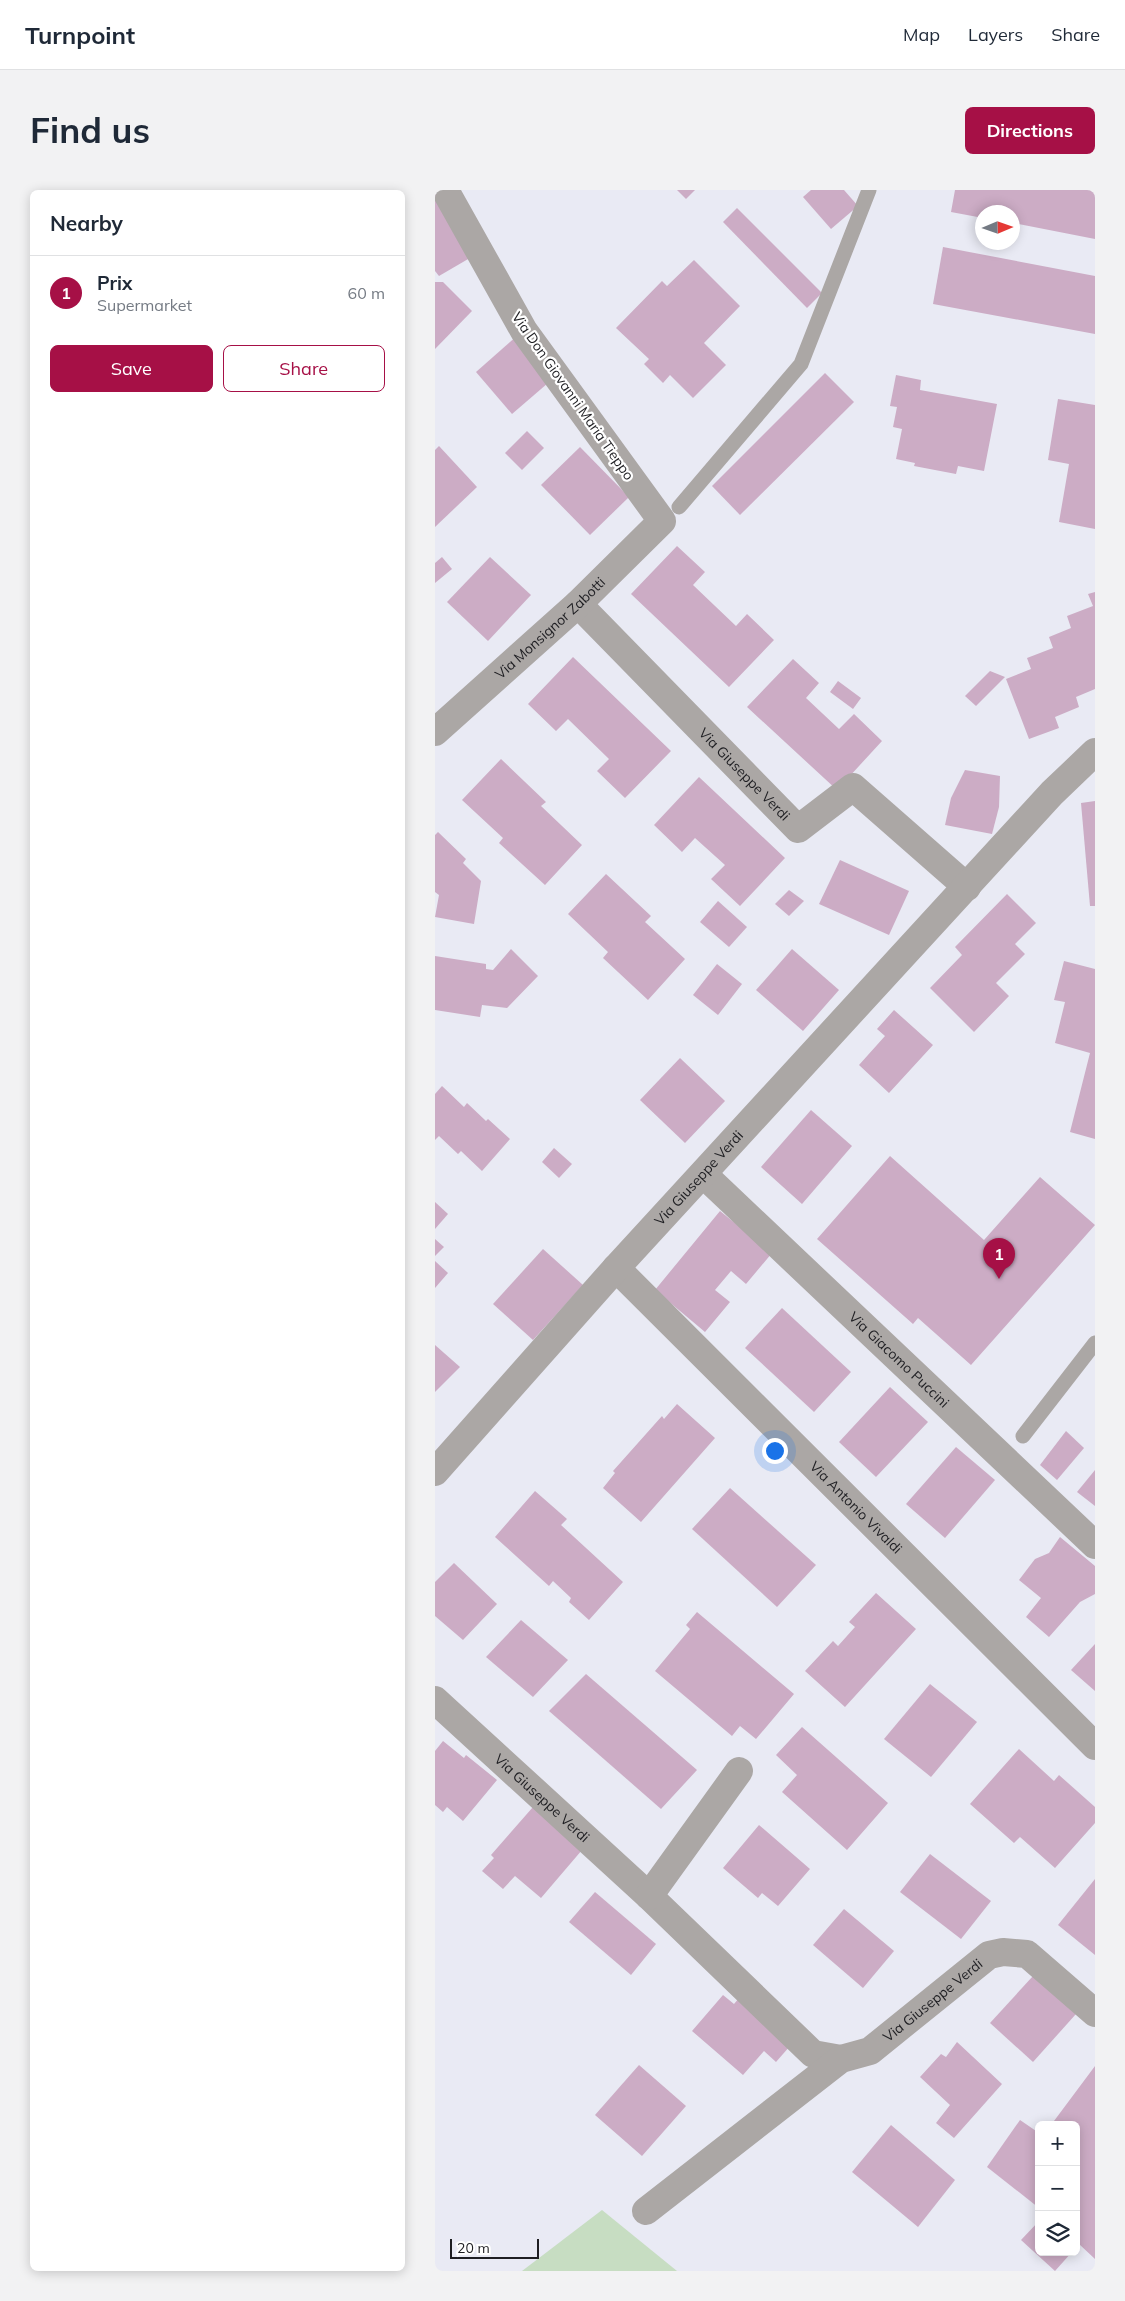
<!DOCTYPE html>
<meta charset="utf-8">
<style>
:root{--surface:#fff;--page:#f2f2f3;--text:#1f2937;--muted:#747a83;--line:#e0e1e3;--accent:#a61046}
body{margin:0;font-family:Mulish,sans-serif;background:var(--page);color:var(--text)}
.controls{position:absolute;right:15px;bottom:15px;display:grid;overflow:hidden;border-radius:8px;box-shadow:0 2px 12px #0003}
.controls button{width:45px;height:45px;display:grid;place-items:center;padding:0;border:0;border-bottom:1px solid var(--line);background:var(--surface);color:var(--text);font:25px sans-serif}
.compass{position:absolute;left:540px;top:15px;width:45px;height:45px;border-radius:50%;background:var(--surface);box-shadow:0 2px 12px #0003;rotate:88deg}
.scale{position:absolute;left:15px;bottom:12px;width:89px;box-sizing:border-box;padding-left:5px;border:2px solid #1e1e22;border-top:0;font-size:14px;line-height:18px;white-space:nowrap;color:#1e1e22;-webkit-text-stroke:4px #fff;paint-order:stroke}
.you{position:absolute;left:339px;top:1260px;width:18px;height:18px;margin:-12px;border:4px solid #fff;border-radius:50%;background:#1a73e8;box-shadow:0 0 0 8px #1a73e833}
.badge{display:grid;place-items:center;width:32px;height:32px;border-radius:50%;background:var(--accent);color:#fff;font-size:16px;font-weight:700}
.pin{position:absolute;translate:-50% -41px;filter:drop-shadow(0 1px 2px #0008)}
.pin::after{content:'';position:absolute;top:26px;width:18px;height:15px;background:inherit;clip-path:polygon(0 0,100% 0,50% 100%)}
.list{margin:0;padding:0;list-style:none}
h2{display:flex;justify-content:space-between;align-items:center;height:65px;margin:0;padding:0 20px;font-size:21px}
h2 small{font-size:16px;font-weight:400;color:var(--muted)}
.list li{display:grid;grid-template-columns:32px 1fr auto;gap:15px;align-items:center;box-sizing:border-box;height:75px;padding:0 20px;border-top:1px solid var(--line)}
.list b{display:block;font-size:19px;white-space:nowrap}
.list p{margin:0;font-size:16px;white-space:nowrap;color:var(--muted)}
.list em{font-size:16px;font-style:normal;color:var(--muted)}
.actions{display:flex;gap:10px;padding:15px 20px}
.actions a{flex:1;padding:11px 0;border:1px solid var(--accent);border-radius:8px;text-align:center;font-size:18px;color:var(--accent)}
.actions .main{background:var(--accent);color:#fff}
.icon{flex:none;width:28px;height:28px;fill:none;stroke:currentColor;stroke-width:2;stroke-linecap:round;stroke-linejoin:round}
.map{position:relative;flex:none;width:660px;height:2081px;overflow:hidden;border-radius:8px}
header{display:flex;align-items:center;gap:30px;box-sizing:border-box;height:70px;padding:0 25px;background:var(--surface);border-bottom:1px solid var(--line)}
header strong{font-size:24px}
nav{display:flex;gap:28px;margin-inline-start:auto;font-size:18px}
.intro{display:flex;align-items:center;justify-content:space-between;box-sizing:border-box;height:120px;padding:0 30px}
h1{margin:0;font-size:35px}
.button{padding:12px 22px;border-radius:8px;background:var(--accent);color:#fff;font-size:18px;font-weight:700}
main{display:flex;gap:30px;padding:0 30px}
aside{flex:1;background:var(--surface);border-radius:8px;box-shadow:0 2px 12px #0003}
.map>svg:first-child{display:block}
.green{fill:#c7ddc2}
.building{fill:#ccacc5}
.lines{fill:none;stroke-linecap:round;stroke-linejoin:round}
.service{stroke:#aba7a5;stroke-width:15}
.minor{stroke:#aba7a5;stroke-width:28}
.labels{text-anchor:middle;stroke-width:4.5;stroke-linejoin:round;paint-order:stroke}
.street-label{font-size:14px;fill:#1e1e22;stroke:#fff}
</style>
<header>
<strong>Turnpoint</strong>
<nav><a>Map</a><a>Layers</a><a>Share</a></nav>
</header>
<div class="intro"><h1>Find us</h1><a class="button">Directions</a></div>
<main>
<aside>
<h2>Nearby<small></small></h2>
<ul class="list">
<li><span class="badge">1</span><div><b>Prix</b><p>Supermarket</p></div><em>60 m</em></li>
</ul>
<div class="actions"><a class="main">Save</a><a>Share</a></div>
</aside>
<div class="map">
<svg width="660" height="2081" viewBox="0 0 660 2081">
<rect width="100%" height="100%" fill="#e9eaf4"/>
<polygon class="green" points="167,2020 242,2081 87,2081"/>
<g class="building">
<polygon points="242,0 260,0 251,9"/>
<polygon points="376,0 409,0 423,16 396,39 368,7"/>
<polygon points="520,0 660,0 660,49 578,33 578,22 548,22 548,28 516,22"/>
<polygon points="0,2 40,65 4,86 0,81"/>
<polygon points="302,18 387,103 372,118 288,32"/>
<polygon points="508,57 660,86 660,144 498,114"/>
<polygon points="259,70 305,116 269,153 291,175 258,208 235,185 228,193 209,174 214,169 181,138 227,91 232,96"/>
<polygon points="0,92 8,92 37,121 0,159"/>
<polygon points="83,145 120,187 77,224 41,182"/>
<polygon points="390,183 419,212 305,325 277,296"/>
<polygon points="461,185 486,190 485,200 562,214 549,281 523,276 521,284 479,276 480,273 461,269 467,239 458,237 462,217 455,216"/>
<polygon points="623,209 660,215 660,339 624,332 634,274 613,270"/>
<polygon points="92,241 109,258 87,280 70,263"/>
<polygon points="4,256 42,297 0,337 0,260"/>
<polygon points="145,257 194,307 155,345 106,295"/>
<polygon points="242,356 270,382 258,395 301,436 312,424 339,450 294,497 196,404"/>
<polygon points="7,367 17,379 0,393 0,373"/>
<polygon points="55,367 96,405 53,451 12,412"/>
<polygon points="660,402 660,499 641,507 644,517 620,527 624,538 594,549 571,489 596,479 592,468 618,458 614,447 636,438 632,426 658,416 653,404"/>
<polygon points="138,467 236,561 190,608 162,581 174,569 133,529 121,541 93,514"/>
<polygon points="358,469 384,493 371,508 404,539 419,524 447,551 402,600 312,517"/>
<polygon points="555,481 570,487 541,516 530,506"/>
<polygon points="403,491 426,508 418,519 395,502"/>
<polygon points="66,569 111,612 106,616 147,655 110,695 64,653 68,648 27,610"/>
<polygon points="530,580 565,586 564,617 557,644 510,635 516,608"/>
<polygon points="264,587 350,668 305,716 276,689 290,675 260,648 247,662 219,635"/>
<polygon points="660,611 660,716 655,716 646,613"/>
<polygon points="3,642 31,669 28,673 46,691 39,734 0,727 4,705 0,702 0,645"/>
<polygon points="405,670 474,701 454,745 384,714"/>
<polygon points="171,684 216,726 210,732 250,769 213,810 168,768 173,762 133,724"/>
<polygon points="354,700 369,711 354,726 340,714"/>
<polygon points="572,704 601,733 580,754 590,764 561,793 574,806 539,842 495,798 527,765 520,757"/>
<polygon points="283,711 312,737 294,757 265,732"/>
<polygon points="76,759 103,786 72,818 47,815 45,827 0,820 0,766 51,774 51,779 58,780"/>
<polygon points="357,759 404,800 368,841 321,800"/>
<polygon points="629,771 660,779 660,949 635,942 655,863 620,853 630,812 619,810"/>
<polygon points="282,774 307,794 283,825 258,805"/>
<polygon points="459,820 498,855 454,903 424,875 450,846 442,839"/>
<polygon points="245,868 290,911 250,953 205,910"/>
<polygon points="7,896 29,917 32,913 51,931 53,929 75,949 47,981 26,961 23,964 4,946 0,950 0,904"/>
<polygon points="376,920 417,956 367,1014 326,977"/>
<polygon points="119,958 137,974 124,988 107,972"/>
<polygon points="455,966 549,1050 605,987 660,1035 536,1175 483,1128 478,1134 382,1049"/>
<polygon points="0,1012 13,1024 0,1039"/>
<polygon points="285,1021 337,1063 311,1094 296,1081 280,1100 295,1112 270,1142 220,1100"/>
<polygon points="0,1049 9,1057 0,1066"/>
<polygon points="108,1059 148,1095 98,1150 58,1114"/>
<polygon points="0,1071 13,1083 0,1098"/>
<polygon points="347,1118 416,1182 379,1222 310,1158"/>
<polygon points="0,1155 25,1177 0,1202"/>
<polygon points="455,1197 493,1232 441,1287 404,1252"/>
<polygon points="242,1214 280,1248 206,1332 168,1298 180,1283 178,1281 227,1226 229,1229"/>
<polygon points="631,1241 649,1258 622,1290 605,1275"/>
<polygon points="521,1257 560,1290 510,1348 471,1314"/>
<polygon points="660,1280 660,1316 642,1302"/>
<polygon points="295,1298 381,1375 342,1417 257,1339"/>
<polygon points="100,1301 132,1329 126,1335 188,1392 154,1430 134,1412 136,1408 118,1391 114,1396 60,1347"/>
<polygon points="625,1347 660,1376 660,1404 645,1412 614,1447 591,1427 606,1408 584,1390 600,1369 614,1363"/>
<polygon points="19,1373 62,1414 28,1450 0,1426 0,1392"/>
<polygon points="441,1403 481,1439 410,1517 370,1481 398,1451 403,1456 420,1437 414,1432"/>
<polygon points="262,1422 359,1504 321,1549 305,1536 297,1546 220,1481 255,1439 251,1435"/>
<polygon points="86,1430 133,1470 98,1507 51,1467"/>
<polygon points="660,1454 660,1501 636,1480"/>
<polygon points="151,1484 262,1580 226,1619 114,1521"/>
<polygon points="495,1494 542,1532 496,1587 449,1549"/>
<polygon points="367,1537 453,1613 412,1660 347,1602 362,1585 341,1565"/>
<polygon points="8,1551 29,1568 31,1565 62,1590 28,1631 12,1617 8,1622 0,1615 0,1561"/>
<polygon points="584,1559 619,1591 624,1585 660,1617 660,1633 620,1678 585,1647 579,1653 535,1614"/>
<polygon points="98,1617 147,1660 106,1708 80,1686 68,1699 47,1681 59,1668 56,1665"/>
<polygon points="324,1635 375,1679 343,1716 327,1703 323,1708 288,1678"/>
<polygon points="495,1664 556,1711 526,1749 465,1702"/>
<polygon points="660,1689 660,1765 623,1735"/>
<polygon points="160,1702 221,1754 196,1785 134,1732"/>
<polygon points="409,1719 459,1761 428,1798 378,1755"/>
<polygon points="598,1786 641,1824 598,1872 555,1833"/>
<polygon points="309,1802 362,1848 341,1872 329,1861 308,1885 257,1841 288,1805 299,1814"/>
<polygon points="522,1852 567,1894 519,1948 501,1933 515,1915 485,1887 506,1864 511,1867"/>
<polygon points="204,1875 251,1916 207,1966 160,1925"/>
<polygon points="660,1876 660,2069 644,2054 641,2057 641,1935 616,1935"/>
<polygon points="585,1930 604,1943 604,2018 552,1977"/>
<polygon points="456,1935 520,1990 483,2037 417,1982"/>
<polygon points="604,2031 604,2062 637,2062 620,2081 586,2050"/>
</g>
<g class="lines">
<g class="service">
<polyline points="244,317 366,174 434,0"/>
<polyline points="588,1246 660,1153"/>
</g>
<g class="minor">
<path id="s1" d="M143 414 363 639 418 597 532 697"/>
<path id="s2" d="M0 542 143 414 227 331 89 141 10 0"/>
<path id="s3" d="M268 984 660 1355"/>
<path id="s4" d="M181 1078 660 1556"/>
<path id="s5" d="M0 1282 181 1078 617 603 660 562"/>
<path id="s6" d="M0 1510 214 1706 378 1864 406 1869"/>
<polyline points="214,1706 304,1581"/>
<path id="s7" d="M211 2021 406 1869 435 1861 554 1765 568 1762 592 1764 660 1823"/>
</g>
</g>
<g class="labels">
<g class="street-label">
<text transform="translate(138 206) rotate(55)" y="5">Via Don Giovanni Maria Tieppo</text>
<text dy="5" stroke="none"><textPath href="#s2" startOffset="155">Via Monsignor Zabotti</textPath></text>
<text dy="5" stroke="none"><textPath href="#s1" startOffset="238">Via Giuseppe Verdi</textPath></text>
<text dy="5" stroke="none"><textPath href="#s5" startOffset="395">Via Giuseppe Verdi</textPath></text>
<text dy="5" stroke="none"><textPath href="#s3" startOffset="270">Via Giacomo Puccini</textPath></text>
<text dy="5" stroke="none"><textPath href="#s4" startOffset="339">Via Antonio Vivaldi</textPath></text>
<text dy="5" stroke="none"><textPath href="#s6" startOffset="145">Via Giuseppe Verdi</textPath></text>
<text dy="5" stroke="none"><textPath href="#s7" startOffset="358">Via Giuseppe Verdi</textPath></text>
</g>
</g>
</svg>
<div class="controls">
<button>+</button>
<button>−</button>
<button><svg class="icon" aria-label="layers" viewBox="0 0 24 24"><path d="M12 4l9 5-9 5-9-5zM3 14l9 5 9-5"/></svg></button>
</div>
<svg class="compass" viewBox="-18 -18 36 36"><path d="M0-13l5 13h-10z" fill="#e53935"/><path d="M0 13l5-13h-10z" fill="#747a83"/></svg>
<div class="scale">20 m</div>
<div class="you"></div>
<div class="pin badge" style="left:564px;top:1089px">1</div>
</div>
</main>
